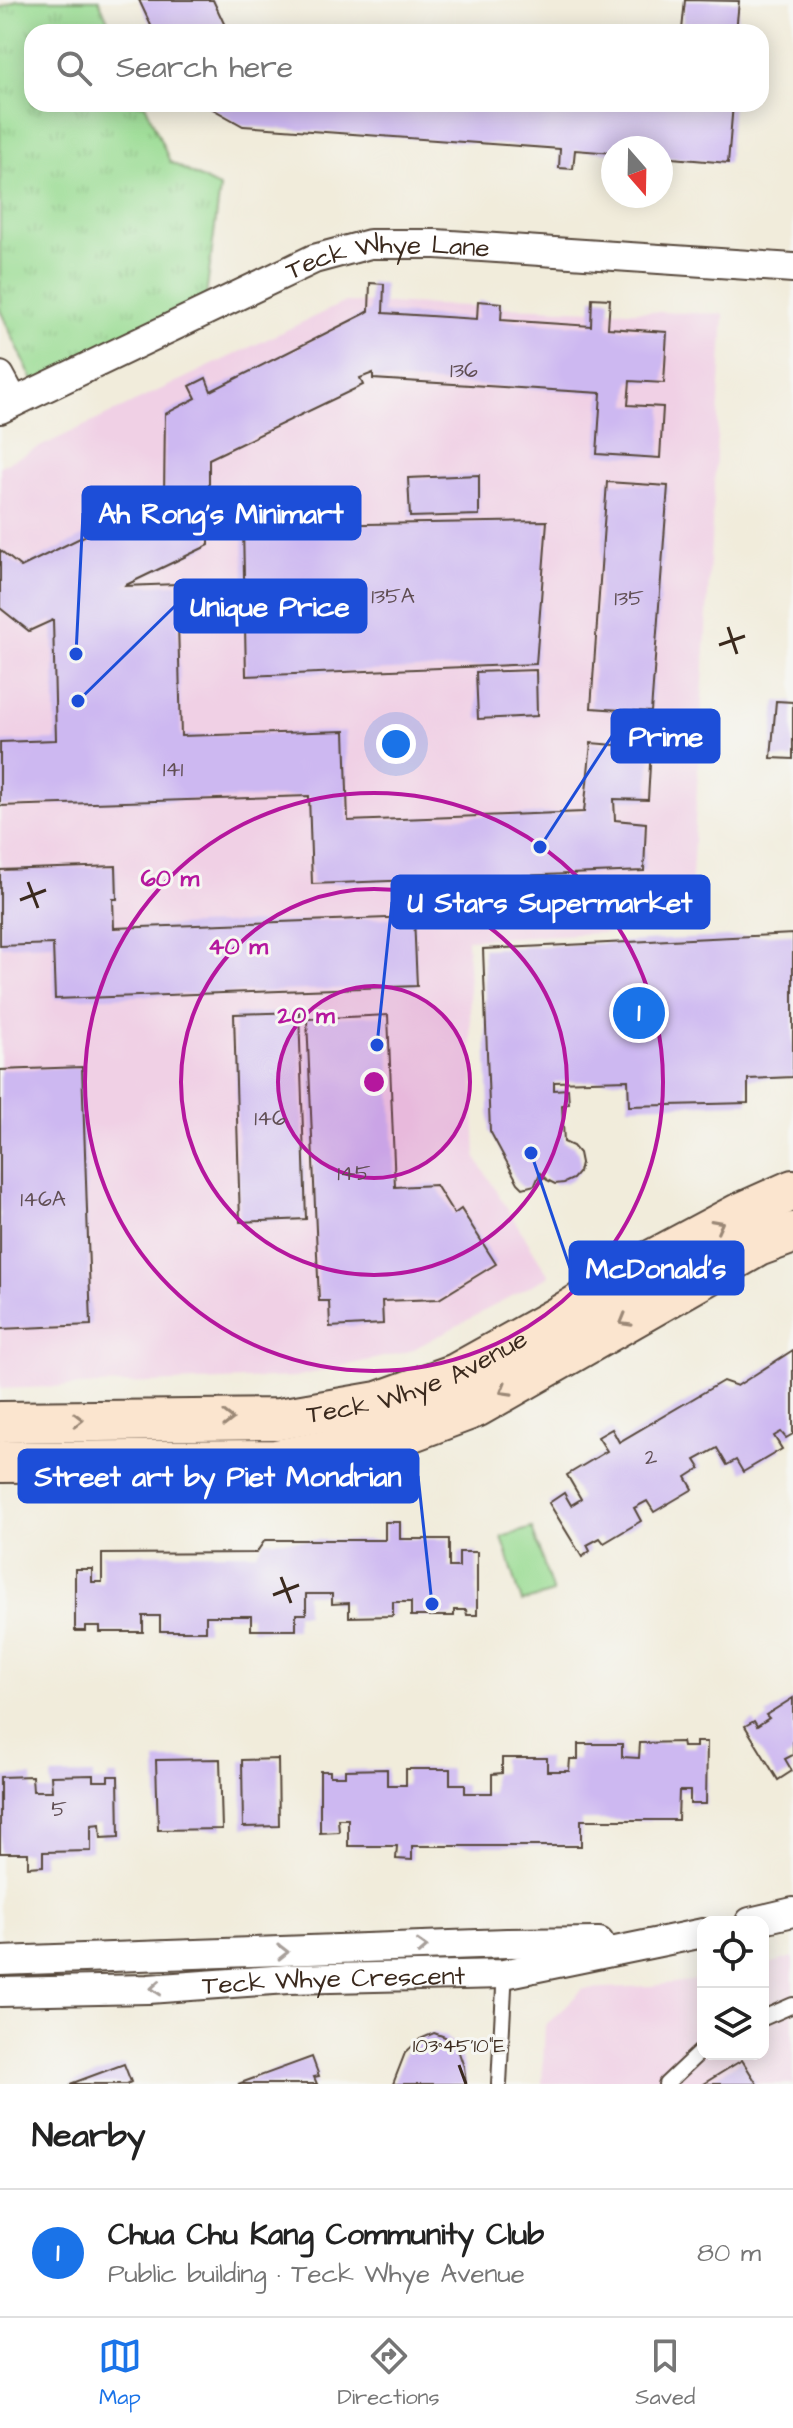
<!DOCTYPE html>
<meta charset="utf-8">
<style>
:root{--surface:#fff;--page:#f6f6f6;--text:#222;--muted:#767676;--line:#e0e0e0;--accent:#1a73e8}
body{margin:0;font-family:"Architects Daughter",sans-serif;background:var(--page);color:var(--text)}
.controls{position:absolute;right:24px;bottom:24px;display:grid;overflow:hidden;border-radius:16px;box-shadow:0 4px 20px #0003}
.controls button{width:72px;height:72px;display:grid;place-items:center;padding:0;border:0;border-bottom:2px solid var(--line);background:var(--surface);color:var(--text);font:40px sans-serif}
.compass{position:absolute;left:601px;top:136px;width:72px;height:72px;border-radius:50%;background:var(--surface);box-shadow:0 4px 20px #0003;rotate:160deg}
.you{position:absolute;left:396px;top:744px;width:28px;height:28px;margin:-20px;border:6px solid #fff;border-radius:50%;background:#1a73e8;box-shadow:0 0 0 12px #1a73e833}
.badge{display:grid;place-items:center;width:52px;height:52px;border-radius:50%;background:var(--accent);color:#fff;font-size:26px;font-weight:700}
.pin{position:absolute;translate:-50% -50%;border:4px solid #fff;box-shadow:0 2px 8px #0006}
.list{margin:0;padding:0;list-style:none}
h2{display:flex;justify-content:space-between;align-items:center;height:104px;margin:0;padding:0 32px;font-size:34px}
h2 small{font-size:26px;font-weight:400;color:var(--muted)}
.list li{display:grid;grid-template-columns:52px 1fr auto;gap:24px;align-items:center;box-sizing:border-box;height:128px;padding:0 32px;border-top:2px solid var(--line)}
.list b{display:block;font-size:30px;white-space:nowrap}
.list p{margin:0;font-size:26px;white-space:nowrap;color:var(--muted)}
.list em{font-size:26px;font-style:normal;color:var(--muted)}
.icon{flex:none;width:44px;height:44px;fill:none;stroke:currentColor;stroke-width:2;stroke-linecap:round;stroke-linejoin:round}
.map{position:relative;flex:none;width:793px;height:2084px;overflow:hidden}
.search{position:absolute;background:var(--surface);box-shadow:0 4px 20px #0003;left:24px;right:24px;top:24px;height:88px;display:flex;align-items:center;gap:20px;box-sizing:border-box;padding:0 28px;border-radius:24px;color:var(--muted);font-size:30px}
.sheet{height:232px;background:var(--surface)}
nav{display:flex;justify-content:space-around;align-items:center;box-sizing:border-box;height:112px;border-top:2px solid var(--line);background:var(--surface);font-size:22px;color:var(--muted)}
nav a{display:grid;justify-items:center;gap:4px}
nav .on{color:var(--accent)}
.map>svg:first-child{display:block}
.built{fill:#f0d0e5}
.grass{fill:url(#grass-tufts);stroke:#6a8358;stroke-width:2}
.pitch{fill:#9adc93;stroke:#6a8358;stroke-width:2}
.building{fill:#cdb8f1}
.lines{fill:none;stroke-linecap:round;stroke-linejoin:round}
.service-casing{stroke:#56473a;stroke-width:18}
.minor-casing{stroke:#56473a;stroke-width:32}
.secondary-casing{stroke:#56473a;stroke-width:44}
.service{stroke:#fff;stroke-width:14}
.minor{stroke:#fff;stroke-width:28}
.secondary{stroke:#fbe5cf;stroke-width:40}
.oneway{stroke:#9b8876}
.oneway2{stroke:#a79f9a}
.ticks{fill:none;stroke:#3b2a1e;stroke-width:3}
.ring{fill:none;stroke:#b5179e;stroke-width:4}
.labels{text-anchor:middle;stroke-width:6;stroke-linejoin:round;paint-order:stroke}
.number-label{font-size:22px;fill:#604e53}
.street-label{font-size:26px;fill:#3b2a1e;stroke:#f6f6f2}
.ticks-label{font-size:20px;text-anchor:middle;fill:#3b2a1e;stroke:#f6f6f2;stroke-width:6;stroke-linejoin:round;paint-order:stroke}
.centre{fill:#b5179e;stroke:#f6f6f2;stroke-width:4}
.ring-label{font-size:24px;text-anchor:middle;font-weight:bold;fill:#b5179e;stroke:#f6f6f2;stroke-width:6;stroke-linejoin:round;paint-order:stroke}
.leader{fill:none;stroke:#1d4ed8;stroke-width:3}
.callout-dot{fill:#1d4ed8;stroke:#f6f6f2;stroke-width:3}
.callout{fill:#1d4ed8;stroke:#1d4ed8;stroke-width:3}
.callout-label{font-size:28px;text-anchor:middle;font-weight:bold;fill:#fff}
</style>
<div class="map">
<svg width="793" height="2084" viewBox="0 0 793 2084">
<defs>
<pattern id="grass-tufts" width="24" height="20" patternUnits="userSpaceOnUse" patternTransform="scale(2)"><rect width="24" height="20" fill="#9adc93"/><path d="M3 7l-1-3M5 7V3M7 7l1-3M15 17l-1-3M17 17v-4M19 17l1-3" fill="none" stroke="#86bd7e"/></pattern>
</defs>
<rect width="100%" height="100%" fill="#f6f6f2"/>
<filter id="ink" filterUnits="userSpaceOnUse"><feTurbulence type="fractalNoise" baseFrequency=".0125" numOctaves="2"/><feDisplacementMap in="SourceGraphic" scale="16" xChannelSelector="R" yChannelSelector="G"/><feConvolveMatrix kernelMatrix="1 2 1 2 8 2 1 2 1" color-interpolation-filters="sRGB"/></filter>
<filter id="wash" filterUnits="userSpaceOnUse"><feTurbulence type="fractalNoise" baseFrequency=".006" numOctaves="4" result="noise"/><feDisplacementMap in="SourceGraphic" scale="32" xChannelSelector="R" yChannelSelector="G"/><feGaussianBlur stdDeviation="1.8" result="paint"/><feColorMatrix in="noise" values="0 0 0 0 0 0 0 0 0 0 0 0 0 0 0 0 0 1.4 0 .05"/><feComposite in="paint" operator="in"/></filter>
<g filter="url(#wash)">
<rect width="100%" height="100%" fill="#f1ecdb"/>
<g class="built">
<polygon points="345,302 724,314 689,929 467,939 476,1158 549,1276 410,1351 295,1377 0,1389 0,466"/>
<polygon points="793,1957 793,2084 542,2084 545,2026 583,1989 651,1986 703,1979 703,2054 763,2054 763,1966"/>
</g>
<polygon class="grass" points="17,0 99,0 113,32 32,32 32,104 145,104 170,162 220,188 202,327 42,400 0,310 0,8"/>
<polygon class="pitch" points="532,1528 553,1593 522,1602 502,1537"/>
<g id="blocks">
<g class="building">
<polygon points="139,0 213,0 228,32 154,32"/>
<polygon points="685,0 739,1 736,32 674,32 674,29 682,30"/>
<polygon points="204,104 733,104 728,163 661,157 661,148 613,148 613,153 575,150 573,169 559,168 560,149 243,126"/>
<polygon points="370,283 384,284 383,313 477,319 478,301 502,303 501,320 591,326 592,298 610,299 608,328 667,332 664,383 630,381 628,405 663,407 660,458 597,454 601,393 373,379 373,373 360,378 363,385 209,459 209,545 124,586 177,584 181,736 345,731 348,821 584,812 591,743 651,748 648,800 614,799 615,820 646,823 644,871 312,884 309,796 0,806 0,742 56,740 53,620 29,631 0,608 0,550 21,567 164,497 165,414 196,398 190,386 206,378 211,391 364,314 369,311"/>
<polygon points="479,475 479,515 410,517 408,478"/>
<polygon points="607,482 668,486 651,712 591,708"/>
<polygon points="547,521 536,664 246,676 243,526"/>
<polygon points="536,670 537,716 478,719 476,672"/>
<polygon points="776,701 793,702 793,759 771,758"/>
<polygon points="116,866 117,899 113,899 114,928 414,917 417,986 55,999 53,944 0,946 0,870"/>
<polygon points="793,934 793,1077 748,1079 748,1103 629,1106 628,1080 554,1082 554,1090 568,1089 569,1104 562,1105 564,1142 573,1146 579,1153 581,1163 579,1172 573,1179 564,1183 555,1184 547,1180 540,1173 535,1185 523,1188 518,1183 490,1131 483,949"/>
<polygon points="299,1012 306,1219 240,1222 234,1014"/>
<polygon points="388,1015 395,1187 436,1185 454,1214 461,1209 496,1264 439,1299 382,1301 383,1324 330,1327 329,1301 319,1301 307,1019"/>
<polygon points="82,1067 91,1325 0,1329 0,1070"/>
<polygon points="793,1350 793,1434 786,1438 781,1432 774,1436 782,1449 743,1472 736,1460 727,1465 717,1448 695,1460 700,1468 686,1477 693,1489 654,1512 647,1501 634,1508 641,1521 604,1543 600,1538 587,1545 590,1551 582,1557 549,1503 564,1493 571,1505 581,1499 567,1475 607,1451 598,1437 612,1429 619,1442 723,1381 737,1386"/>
<polygon points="385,1522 400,1522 400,1539 449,1539 449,1567 459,1567 459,1552 477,1552 477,1615 467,1615 466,1610 454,1610 454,1616 411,1616 411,1602 393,1602 393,1616 349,1617 349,1603 332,1604 332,1594 306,1594 306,1614 296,1614 296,1630 251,1630 251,1616 206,1616 206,1631 160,1631 160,1616 143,1616 143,1632 100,1632 100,1626 85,1626 85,1631 75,1631 75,1569 92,1569 92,1582 102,1582 102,1554 256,1553 265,1540 385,1540"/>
<polygon points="793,1698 793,1755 785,1759 792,1771 778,1780 745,1726 754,1721 757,1726 769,1718 766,1715"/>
<polygon points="682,1742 683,1747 696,1747 696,1742 707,1742 706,1804 690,1804 690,1791 679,1791 678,1820 581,1820 581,1846 412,1846 412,1860 396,1859 397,1846 348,1846 348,1819 338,1819 339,1832 320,1833 320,1771 330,1771 330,1776 345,1776 345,1770 387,1769 387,1785 406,1785 406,1769 450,1769 450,1784 465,1784 465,1793 492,1793 492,1774 502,1773 502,1758 547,1758 547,1771 569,1771 570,1759 578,1759 578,1744 622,1744 622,1757 639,1758 640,1743"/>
<polygon points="220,1759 222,1829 158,1830 156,1760"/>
<polygon points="278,1759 279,1826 243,1827 242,1760"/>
<polygon points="93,1775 93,1781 108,1781 108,1776 118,1776 119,1837 101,1838 100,1824 91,1825 91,1851 43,1852 43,1866 28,1867 28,1853 0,1853 0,1777 32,1776 33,1791 52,1791 51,1776"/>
<polygon points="434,2033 445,2037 457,2047 464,2067 466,2084 393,2084 405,2053 420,2039"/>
<polygon points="312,2057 319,2076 314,2077 317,2084 238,2084"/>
<polygon points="742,2060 757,2084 703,2084"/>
<polygon points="124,2064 131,2082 127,2084 70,2084"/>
</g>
</g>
</g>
<g filter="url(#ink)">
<use href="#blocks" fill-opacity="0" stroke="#56473a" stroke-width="2"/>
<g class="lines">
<defs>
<g id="service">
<polyline points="763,2018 793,2005"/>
<polyline points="499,2084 505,1969"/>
<polyline points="666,2084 703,2049"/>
</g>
<g id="minor">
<polyline points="0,376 14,402"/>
<path id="s1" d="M0 409 314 259 370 244H436L793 268"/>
<polyline points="750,1922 793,1912"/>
<polyline points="0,1961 507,1943 599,1942"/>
<path id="s2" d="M0 1992 148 1989 288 1979 504 1974 703 1933"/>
</g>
<g id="secondary">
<path id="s3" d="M0 1422 279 1419 378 1402 456 1374 553 1320 649 1262 739 1214 793 1190"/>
<polyline points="0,1462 276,1460 391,1439 476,1407 758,1246 793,1233"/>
</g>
</defs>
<use href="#service" class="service-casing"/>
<use href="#minor" class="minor-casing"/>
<use href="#secondary" class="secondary-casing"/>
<use href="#service" class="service"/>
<use href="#minor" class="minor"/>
<use href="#secondary" class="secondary"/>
</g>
<defs><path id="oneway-chevron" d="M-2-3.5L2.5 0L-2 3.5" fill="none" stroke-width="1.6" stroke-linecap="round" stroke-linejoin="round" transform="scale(2)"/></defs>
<g class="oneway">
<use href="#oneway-chevron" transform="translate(718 1225) rotate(-28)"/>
<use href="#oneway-chevron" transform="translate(625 1321) rotate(150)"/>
<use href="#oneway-chevron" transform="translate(505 1390) rotate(150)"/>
<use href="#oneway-chevron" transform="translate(228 1419)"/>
<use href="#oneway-chevron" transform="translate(78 1420) rotate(-1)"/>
</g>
<g class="oneway2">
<use href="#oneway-chevron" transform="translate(422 1947) rotate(-3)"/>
<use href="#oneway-chevron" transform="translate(283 1952) rotate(-1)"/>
<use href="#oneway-chevron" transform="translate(156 1988) rotate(176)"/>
</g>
</g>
<path class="ticks" d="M728 627 737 654M719 645 745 636M28 882 38 908M20 900 46 890M281 1577 291 1603M273 1595 299 1585M459 2065 466 2084"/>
<circle cx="374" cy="1082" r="96" fill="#b5179e" fill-opacity=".12"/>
<g class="ring">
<circle cx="374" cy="1082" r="96"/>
<circle cx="374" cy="1082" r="193"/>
<circle cx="374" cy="1082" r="289"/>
</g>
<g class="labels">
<g class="number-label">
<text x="464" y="377">136</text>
<text x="393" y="603">135A</text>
<text x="629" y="605">135</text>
<text x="173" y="776">141</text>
<text x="270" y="1125">146</text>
<text x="354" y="1180">145</text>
<text x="43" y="1206">146A</text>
<text x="651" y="1464">2</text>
<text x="59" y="1816">5</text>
</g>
<g class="street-label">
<text dy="9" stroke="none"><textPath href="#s1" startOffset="422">Teck Whye Lane</textPath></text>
<text dy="9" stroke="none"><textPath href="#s3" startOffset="424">Teck Whye Avenue</textPath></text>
<text dy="9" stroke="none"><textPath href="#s2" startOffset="334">Teck Whye Crescent</textPath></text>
</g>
</g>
<g class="ticks-label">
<text x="459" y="2052">103°45'10"E</text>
</g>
<circle cx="374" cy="1082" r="12" class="centre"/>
<g class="ring-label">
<text x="170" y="886">60 m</text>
<text x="238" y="954">40 m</text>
<text x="306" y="1023">20 m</text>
</g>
<path class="leader" d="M76 654L83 513M78 701L175 606M540 847L612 736M377 1045L392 902M531 1153L570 1268M432 1604L418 1476"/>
<g class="callout-dot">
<circle cx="76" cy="654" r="8"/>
<circle cx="78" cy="701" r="8"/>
<circle cx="540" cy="847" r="8"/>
<circle cx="377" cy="1045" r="8"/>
<circle cx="531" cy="1153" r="8"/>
<circle cx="432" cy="1604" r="8"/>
</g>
<g class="callout">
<rect x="83" y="487" width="277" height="52" rx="8"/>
<rect x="175" y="580" width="191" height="52" rx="8"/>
<rect x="612" y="710" width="107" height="52" rx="8"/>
<rect x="392" y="876" width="317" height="52" rx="8"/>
<rect x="570" y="1242" width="173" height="52" rx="8"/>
<rect x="19" y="1450" width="399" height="52" rx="8"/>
</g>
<g class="callout-label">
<text x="221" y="523">Ah Rong's Minimart</text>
<text x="270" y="616">Unique Price</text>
<text x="666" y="746">Prime</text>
<text x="550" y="912">U Stars Supermarket</text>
<text x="656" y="1278">McDonald's</text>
<text x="218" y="1486">Street art by Piet Mondrian</text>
</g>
</svg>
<div class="controls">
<button><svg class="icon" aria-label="locate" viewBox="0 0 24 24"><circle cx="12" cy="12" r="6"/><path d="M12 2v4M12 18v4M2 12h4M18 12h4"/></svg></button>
<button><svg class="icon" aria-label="layers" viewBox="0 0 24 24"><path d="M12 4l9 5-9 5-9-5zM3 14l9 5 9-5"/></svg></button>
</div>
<svg class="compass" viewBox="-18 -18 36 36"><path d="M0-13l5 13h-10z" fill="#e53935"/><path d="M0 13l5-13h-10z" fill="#767676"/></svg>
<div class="you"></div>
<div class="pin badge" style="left:639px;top:1013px">1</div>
<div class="search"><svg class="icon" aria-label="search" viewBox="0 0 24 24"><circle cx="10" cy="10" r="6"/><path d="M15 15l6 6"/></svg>Search here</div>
</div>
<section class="sheet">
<h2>Nearby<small></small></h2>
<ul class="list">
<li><span class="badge">1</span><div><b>Chua Chu Kang Community Club</b><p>Public building · Teck Whye Avenue</p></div><em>80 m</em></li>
</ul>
</section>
<nav>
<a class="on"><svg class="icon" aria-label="map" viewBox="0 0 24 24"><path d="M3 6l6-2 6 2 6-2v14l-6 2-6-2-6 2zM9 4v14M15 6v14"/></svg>Map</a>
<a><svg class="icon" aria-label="directions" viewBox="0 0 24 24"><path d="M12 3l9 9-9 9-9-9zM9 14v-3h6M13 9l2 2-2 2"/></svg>Directions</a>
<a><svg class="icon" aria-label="saved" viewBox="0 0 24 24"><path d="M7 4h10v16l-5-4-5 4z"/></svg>Saved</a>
</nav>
